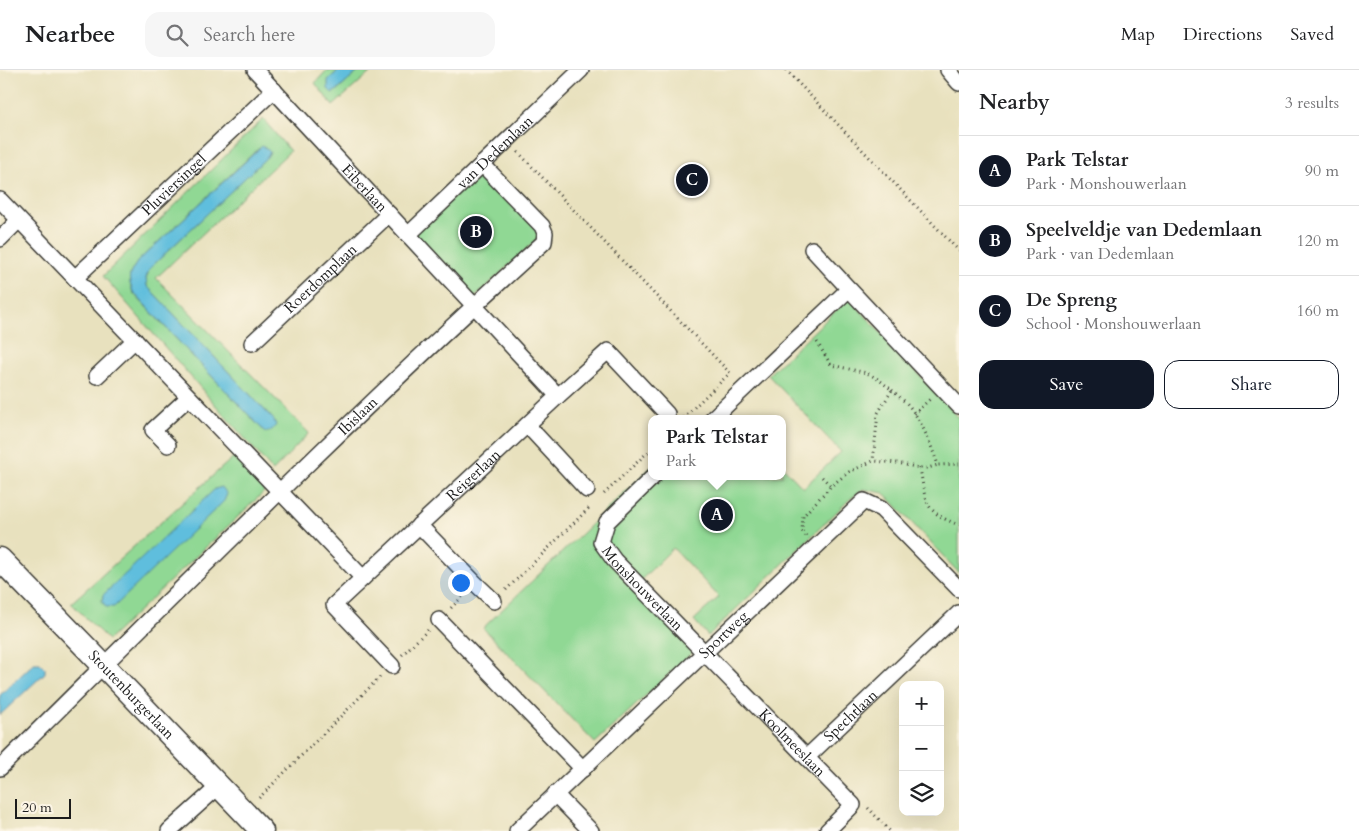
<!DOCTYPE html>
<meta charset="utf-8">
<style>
:root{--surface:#fff;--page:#f6f6f6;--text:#202124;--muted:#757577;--line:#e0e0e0;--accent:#111827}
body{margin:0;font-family:Cardo,serif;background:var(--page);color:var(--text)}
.controls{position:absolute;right:15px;bottom:15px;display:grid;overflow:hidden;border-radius:10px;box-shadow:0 5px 20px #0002}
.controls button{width:45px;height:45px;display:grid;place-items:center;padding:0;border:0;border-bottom:1px solid var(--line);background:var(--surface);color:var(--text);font:25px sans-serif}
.scale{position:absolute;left:15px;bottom:12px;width:56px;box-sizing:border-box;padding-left:5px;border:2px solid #1c1c1c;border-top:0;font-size:14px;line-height:18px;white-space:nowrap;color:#1c1c1c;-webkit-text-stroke:4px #fcf5e5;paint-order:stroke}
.you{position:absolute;left:460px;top:512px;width:18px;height:18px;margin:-12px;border:4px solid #fff;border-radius:50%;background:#1a73e8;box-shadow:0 0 0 8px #1a73e833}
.badge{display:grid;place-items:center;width:32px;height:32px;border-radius:50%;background:var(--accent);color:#fff;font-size:16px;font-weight:700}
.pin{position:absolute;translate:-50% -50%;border:2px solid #fff;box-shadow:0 1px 5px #0006}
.popup{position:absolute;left:648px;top:345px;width:138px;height:65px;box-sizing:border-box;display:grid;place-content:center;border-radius:10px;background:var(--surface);filter:drop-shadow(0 1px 4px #0005);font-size:16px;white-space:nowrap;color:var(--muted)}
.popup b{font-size:19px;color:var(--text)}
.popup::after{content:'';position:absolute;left:50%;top:100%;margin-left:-10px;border:10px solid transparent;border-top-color:var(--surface)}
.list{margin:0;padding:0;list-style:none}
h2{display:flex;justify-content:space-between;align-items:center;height:65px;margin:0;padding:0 20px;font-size:21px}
h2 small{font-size:16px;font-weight:400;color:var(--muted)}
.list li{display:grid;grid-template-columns:32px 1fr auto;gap:15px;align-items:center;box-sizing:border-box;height:70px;padding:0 20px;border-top:1px solid var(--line)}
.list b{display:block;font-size:19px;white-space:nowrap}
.list p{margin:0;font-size:16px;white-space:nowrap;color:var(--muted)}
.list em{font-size:16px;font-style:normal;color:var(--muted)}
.actions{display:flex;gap:10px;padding:15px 20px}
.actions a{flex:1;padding:11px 0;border:1px solid var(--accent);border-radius:15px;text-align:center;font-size:18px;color:var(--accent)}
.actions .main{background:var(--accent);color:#fff}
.icon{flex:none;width:28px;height:28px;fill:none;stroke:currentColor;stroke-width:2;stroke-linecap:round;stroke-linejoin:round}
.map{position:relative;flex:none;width:959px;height:761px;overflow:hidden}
header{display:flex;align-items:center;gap:30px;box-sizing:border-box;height:70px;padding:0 25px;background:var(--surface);border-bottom:1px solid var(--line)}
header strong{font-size:24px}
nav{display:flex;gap:28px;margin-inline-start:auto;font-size:18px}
.search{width:350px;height:45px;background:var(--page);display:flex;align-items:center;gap:12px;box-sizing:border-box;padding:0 18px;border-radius:15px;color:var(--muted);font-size:19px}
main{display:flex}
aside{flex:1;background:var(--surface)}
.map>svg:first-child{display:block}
.green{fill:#90d894;stroke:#567a58;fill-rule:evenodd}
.water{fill:#5fbedd;stroke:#3e6d7c}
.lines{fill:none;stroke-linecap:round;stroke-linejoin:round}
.street-casing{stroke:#3b3a34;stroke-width:18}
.secondary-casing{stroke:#3b3a34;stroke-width:25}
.path{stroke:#3b3a34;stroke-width:3;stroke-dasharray:1 4;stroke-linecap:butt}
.street{stroke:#fff;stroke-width:15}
.secondary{stroke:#fff;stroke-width:22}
.labels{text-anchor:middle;stroke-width:5;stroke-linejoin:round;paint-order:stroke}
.street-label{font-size:15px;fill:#1c1c1c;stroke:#fcf5e5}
</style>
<header>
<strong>Nearbee</strong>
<div class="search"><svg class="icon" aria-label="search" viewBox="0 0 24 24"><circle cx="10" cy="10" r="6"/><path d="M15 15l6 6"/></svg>Search here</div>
<nav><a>Map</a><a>Directions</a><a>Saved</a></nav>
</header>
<main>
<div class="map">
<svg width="959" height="761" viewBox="0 0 959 761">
<rect width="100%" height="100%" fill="#fcf5e5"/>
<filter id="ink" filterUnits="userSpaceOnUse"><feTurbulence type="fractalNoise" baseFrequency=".02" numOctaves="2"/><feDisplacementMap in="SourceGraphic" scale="10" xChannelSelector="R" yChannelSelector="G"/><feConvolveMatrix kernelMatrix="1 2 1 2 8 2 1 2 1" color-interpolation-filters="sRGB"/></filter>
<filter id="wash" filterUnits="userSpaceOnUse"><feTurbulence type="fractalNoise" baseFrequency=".0096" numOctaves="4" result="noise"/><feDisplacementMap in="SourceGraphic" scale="20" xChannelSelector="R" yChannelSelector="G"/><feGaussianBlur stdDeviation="1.12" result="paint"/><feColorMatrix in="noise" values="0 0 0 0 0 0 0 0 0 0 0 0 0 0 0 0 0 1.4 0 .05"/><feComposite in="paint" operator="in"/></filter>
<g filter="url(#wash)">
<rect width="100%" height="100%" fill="#e8e1be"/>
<g class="green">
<polygon points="327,0 339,0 328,10 338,20 360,0 373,0 333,36 315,13"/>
<path d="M263 49 290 81 156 208 309 363 273 401 103 206ZM266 78 270 82 267 87 150 198 146 208 147 216 274 350 269 362H265L184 277 133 223C127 207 129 204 138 191L258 79Z"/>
<polygon points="478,101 538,159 538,168 474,228 411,165"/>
<polygon points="849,228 959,348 959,503 884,423 863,419 849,430 708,566 694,550 719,527 673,478 634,517 696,579 595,673 483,558 652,396 652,406 782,406 782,396 803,418 841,382 768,305"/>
<path d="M237 384 263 410 264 422 108 570 71 533ZM138 493 102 531 103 525Z"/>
</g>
<g class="water">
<polygon points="339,0 360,0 338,20 332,23 328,19 328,10"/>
<path d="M262 76 266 78 270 82 267 87 150 198 146 208 147 216 274 350 276 355C273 359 271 362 265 362L184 277 133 222C127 207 129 204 138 191Z"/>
<polygon points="222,417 227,424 224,431 114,537 106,537 102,531 103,525 215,419"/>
<polygon points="34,593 40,593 45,598 45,603 0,645 0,625"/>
</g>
</g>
<g filter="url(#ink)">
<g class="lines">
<defs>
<g id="street">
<path id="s1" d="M255 0 558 326"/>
<polyline points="948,0 959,13"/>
<path id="s2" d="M0 130 363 508 558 326 608 281 667 344"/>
<path id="s3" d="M408 165 581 0"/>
<polyline points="0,169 19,150"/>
<polyline points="812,179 849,219"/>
<path id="s4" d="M75 208 274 20"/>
<path id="s5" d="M252 273 389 144"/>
<polyline points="97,306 135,270"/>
<polyline points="712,349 849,219 959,336"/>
<polyline points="527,355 587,420"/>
<polyline points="168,375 153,360 189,327"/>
<path id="s6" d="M654 406 607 452 601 472 614 490 853 735 827 761"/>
<polyline points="419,455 475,513 494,531"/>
<polyline points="363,508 334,535 392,596"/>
<polyline points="439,550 583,699"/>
<path id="s7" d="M807 687 959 543"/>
<path id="s8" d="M0 698C179 521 357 341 544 172L545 163 542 156 482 94"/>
<polyline points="555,724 591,761"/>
<polyline points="169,761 219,716"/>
<path id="s9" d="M517 761 864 431 881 439 959 519"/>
</g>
<g id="secondary">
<path id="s10" d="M0 489 104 596 262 761"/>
</g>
</defs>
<use href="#street" class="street-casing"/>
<use href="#secondary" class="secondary-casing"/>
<g class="path">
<polyline points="786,0 959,181"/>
<polyline points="518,82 730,303 683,348"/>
<polyline points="817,272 831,295 867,303 878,309 892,320 878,343 873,391"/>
<path d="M892 320C898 326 905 331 910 337 923 354 931 375 938 395L959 394"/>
<polyline points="914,344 930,329"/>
<path d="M920 398C926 433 923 441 959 455"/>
<polyline points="822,407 831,416"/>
<polyline points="604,424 652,378"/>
<polyline points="806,466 802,461 803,446 831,416 849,402 873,391 897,393 920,398 928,398 938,395"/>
<polyline points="506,520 590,437"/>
<polyline points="451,538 464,525"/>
<polyline points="402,585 428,560"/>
<polyline points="259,728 380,607"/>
<polyline points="868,738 890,761"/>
</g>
<use href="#street" class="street"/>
<use href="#secondary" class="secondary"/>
</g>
</g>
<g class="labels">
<g class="street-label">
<text dy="5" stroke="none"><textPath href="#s3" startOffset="120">van Dedemlaan</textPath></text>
<text dy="5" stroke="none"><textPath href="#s4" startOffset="136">Pluviersingel</textPath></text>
<text dy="5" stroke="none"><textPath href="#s1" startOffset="161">Eiberlaan</textPath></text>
<text dy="5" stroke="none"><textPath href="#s5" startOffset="94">Roerdomplaan</textPath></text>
<text dy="5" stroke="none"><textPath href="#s8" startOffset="502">Ibislaan</textPath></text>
<text dy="5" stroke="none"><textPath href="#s2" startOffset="675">Reigerlaan</textPath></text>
<text dy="5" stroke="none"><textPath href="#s6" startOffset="149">Monshouwerlaan</textPath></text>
<text dy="5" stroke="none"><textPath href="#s9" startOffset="285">Sportweg</textPath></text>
<text dy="5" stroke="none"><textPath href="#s10" startOffset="189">Stoutenburgerlaan</textPath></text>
<text dy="5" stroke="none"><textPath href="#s7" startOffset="60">Spechtlaan</textPath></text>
<text dy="5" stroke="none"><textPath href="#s6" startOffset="364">Koolmeeslaan</textPath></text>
</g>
</g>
</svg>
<div class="controls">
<button>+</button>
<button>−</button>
<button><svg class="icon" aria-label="layers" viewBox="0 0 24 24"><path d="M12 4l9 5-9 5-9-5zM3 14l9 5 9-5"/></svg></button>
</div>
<div class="scale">20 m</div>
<div class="you"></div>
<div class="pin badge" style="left:717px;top:445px">A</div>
<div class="popup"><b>Park Telstar</b>Park</div>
<div class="pin badge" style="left:476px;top:162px">B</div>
<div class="pin badge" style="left:692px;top:110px">C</div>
</div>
<aside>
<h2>Nearby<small>3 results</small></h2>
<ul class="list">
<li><span class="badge">A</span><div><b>Park Telstar</b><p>Park · Monshouwerlaan</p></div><em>90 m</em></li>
<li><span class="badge">B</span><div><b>Speelveldje van Dedemlaan</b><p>Park · van Dedemlaan</p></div><em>120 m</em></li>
<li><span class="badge">C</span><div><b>De Spreng</b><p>School · Monshouwerlaan</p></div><em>160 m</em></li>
</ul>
<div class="actions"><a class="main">Save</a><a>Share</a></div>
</aside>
</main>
